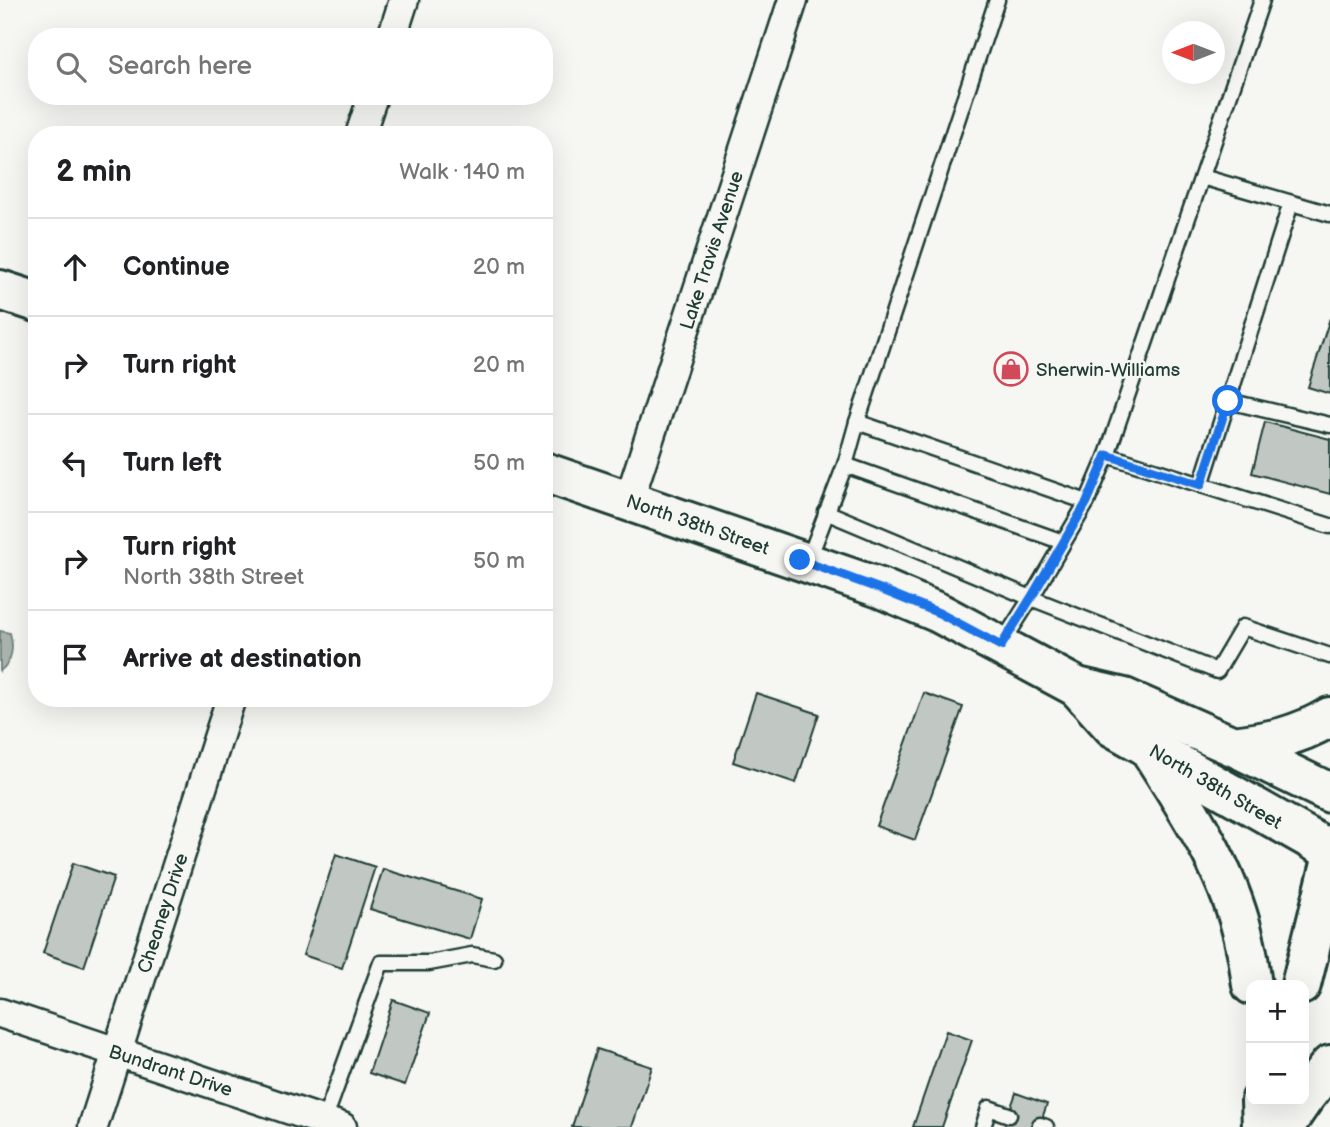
<!DOCTYPE html>
<meta charset="utf-8">
<style>
:root{--surface:#fff;--page:#f2f2f2;--text:#202124;--muted:#757577;--line:#e0e0e0}
body{margin:0;font-family:"Balsamiq Sans",sans-serif;background:var(--page);color:var(--text)}
.controls{position:absolute;right:21px;bottom:21px;display:grid;overflow:hidden;border-radius:14px;box-shadow:0 7px 28px #0002}
.controls button{width:63px;height:63px;display:grid;place-items:center;padding:0;border:0;border-bottom:2px solid var(--line);background:var(--surface);color:var(--text);font:35px sans-serif}
.compass{position:absolute;left:1162px;top:21px;width:63px;height:63px;border-radius:50%;background:var(--surface);box-shadow:0 7px 28px #0002;rotate:270deg}
.stop{position:absolute;width:21px;height:21px;margin:-16px;border:5px solid #1a73e8;border-radius:50%;background:#fff}
.stop.end{background:#1a73e8;border-color:#fff;box-shadow:0 2px 7px #0008}
.list{margin:0;padding:0;list-style:none}
h2{display:flex;justify-content:space-between;align-items:center;height:91px;margin:0;padding:0 28px;font-size:30px}
h2 small{font-size:23px;font-weight:400;color:var(--muted)}
.list li{display:grid;grid-template-columns:46px 1fr auto;gap:21px;align-items:center;box-sizing:border-box;height:98px;padding:0 28px;border-top:2px solid var(--line)}
.list b{display:block;font-size:26px;white-space:nowrap}
.list p{margin:0;font-size:23px;white-space:nowrap;color:var(--muted)}
.list em{font-size:23px;font-style:normal;color:var(--muted)}
.icon{flex:none;width:38px;height:38px;fill:none;stroke:currentColor;stroke-width:2;stroke-linecap:round;stroke-linejoin:round}
.map{position:relative;flex:none;width:1330px;height:1127px;overflow:hidden}
.search{position:absolute;background:var(--surface);box-shadow:0 7px 28px #0002;left:28px;top:28px;width:525px;height:77px;display:flex;align-items:center;gap:18px;box-sizing:border-box;padding:0 24px;border-radius:28px;color:var(--muted);font-size:26px}
.panel{position:absolute;background:var(--surface);box-shadow:0 7px 28px #0002;left:28px;top:126px;width:525px;height:581px;border-radius:28px}
.map>svg:first-child{display:block}
.water{fill:#aab3ae;stroke:#72847d;stroke-width:2}
.building{fill:#c1c8c3;stroke:#1f3d34;stroke-width:2}
.lines{fill:none;stroke-linecap:round;stroke-linejoin:round}
.lane-casing{stroke:#1f3d34;stroke-width:19}
.street-casing{stroke:#1f3d34;stroke-width:33}
.secondary-casing{stroke:#1f3d34;stroke-width:44}
.lane{stroke:#f6f6f2;stroke-width:14}
.street{stroke:#f6f6f2;stroke-width:28}
.secondary{stroke:#f6f6f2;stroke-width:38}
.route{stroke:#1a73e8;stroke-width:9}
.labels{text-anchor:middle;stroke-width:5;stroke-linejoin:round;paint-order:stroke}
.street-label{font-size:19px;fill:#1f3d34;stroke:#f6f6f2}
.poi-label{font-size:19px;fill:#1f3d34;stroke:#f6f6f2;text-anchor:start}
</style>
<div class="map">
<svg width="1330" height="1127" viewBox="0 0 1330 1127">
<rect width="100%" height="100%" fill="#f6f6f2"/>
<filter id="ink" filterUnits="userSpaceOnUse"><feTurbulence type="fractalNoise" baseFrequency=".0143" numOctaves="2"/><feDisplacementMap in="SourceGraphic" scale="14" xChannelSelector="R" yChannelSelector="G"/><feConvolveMatrix kernelMatrix="1 2 1 2 8 2 1 2 1" color-interpolation-filters="sRGB"/></filter>
<g filter="url(#ink)">
<path class="water" d="M0 631 10 633C14 648 13 661 0 671Z"/>
<g class="building">
<polygon points="1330,318 1330,394 1308,387"/>
<polygon points="1265,422 1330,439 1330,494 1252,473"/>
<polygon points="756,693 819,714 796,783 733,762"/>
<polygon points="924,693 963,707 915,840 876,826"/>
<polygon points="336,854 375,867 342,968 303,955"/>
<polygon points="73,863 114,877 84,967 43,953"/>
<polygon points="383,869 482,899 470,939 370,909"/>
<polygon points="393,1000 430,1013 405,1085 369,1073"/>
<polygon points="946,1031 972,1040 942,1127 913,1127"/>
<polygon points="597,1049 652,1067 632,1127 572,1127"/>
<polygon points="1016,1093 1047,1104 1039,1127 1004,1127"/>
</g>
<g class="lines">
<defs>
<g id="lane">
<polyline points="1202,177 1330,214"/>
<polyline points="1228,401 1330,425"/>
<polyline points="857,422 1087,502"/>
<polyline points="1107,455 1330,526"/>
<polyline points="845,465 1063,542"/>
<polyline points="1201,485 1291,203"/>
<polyline points="826,512 1031,598 1217,671 1243,627 1330,656"/>
<polyline points="808,561 845,465 857,422 997,0"/>
<polyline points="1001,645 1031,598 1087,502 1107,455 1262,0"/>
<polyline points="324,1121 381,963 429,963 472,955 494,959"/>
<polyline points="1040,1125 1046,1127"/>
<polyline points="983,1127 989,1108 1009,1115"/>
</g>
<g id="street">
<polyline points="392,37 404,0"/>
<polyline points="360,135 373,96"/>
<polyline points="629,500 793,0"/>
<polyline points="0,1013 342,1127"/>
<polyline points="93,1127 231,698"/>
</g>
<g id="secondary">
<polyline points="0,290 37,302"/>
<polyline points="544,472 880,588 939,613 1077,687 1124,698 1233,746 1330,793"/>
<polyline points="1077,687 1113,727 1330,850"/>
<path d="M1233 746C1271 741 1296 737 1330 717"/>
<path d="M1152 753C1191 814 1232 876 1246 948 1249 960 1250 973 1252 985"/>
<polyline points="1301,985 1330,867"/>
<polyline points="1304,1098 1330,1065"/>
<polyline points="1261,1101 1262,1127"/>
<polyline points="1284,1127 1302,1101"/>
</g>
</defs>
<use href="#lane" class="lane-casing"/>
<use href="#street" class="street-casing"/>
<use href="#secondary" class="secondary-casing"/>
<use href="#lane" class="lane"/>
<use href="#street" class="street"/>
<use href="#secondary" class="secondary"/>
</g>
</g>
<g class="lines" filter="url(#ink)">
<polyline class="route" points="800,560 880,589 939,613 1001,646 1031,598 1087,502 1107,455 1201,485 1228,401"/>
</g>
<defs>
<symbol id="shop-ring" viewBox="-11 -11 22 22"><circle r="9.5" fill="#f6f6f2" stroke="#d1495b" stroke-width="1.5"/><path d="M-5-2.5h2.3a2.7 3.5 0 0 1 5.4 0H5L5.5 6h-11ZM-1.5-2.5h3a1.5 2.3 0 0 0-3 0Z" fill="#d1495b"/></symbol>
</defs>
<g fill-rule="evenodd">
<use href="#shop-ring" x="992" y="350" width="38" height="38"/>
</g>
<g class="labels">
<g class="street-label">
<text transform="translate(711 250) rotate(-72)" y="7">Lake Travis Avenue</text>
<text transform="translate(698 524) rotate(19)" y="7">North 38th Street</text>
<text transform="translate(1216 786) rotate(30)" y="7">North 38th Street</text>
<text transform="translate(162 913) rotate(-72)" y="7">Cheaney Drive</text>
<text transform="translate(171 1070) rotate(18)" y="7">Bundrant Drive</text>
</g>
<g class="poi-label">
<text x="1036" y="376">Sherwin-Williams</text>
</g>
</g>
</svg>
<div class="controls">
<button>+</button>
<button>−</button>
</div>
<svg class="compass" viewBox="-18 -18 36 36"><path d="M0-13l5 13h-10z" fill="#e53935"/><path d="M0 13l5-13h-10z" fill="#757577"/></svg>
<div class="stop" style="left:1228px;top:401px"></div>
<div class="stop end" style="left:800px;top:560px"></div>
<div class="search"><svg class="icon" aria-label="search" viewBox="0 0 24 24"><circle cx="10" cy="10" r="6"/><path d="M15 15l6 6"/></svg>Search here</div>
<section class="panel">
<h2>2 min<small>Walk · 140 m</small></h2>
<ul class="list">
<li><svg class="icon" aria-label="ahead" viewBox="0 0 24 24"><path d="M12 20V5M6 11l6-6 6 6"/></svg><div><b>Continue</b></div><em>20 m</em></li>
<li><svg class="icon" aria-label="right" viewBox="0 0 24 24"><path d="M7 20v-9h11M14 6l5 5-5 5"/></svg><div><b>Turn right</b></div><em>20 m</em></li>
<li><svg class="icon" aria-label="left" viewBox="0 0 24 24"><path d="M17 20v-9H6M10 6l-5 5 5 5"/></svg><div><b>Turn left</b></div><em>50 m</em></li>
<li><svg class="icon" aria-label="right" viewBox="0 0 24 24"><path d="M7 20v-9h11M14 6l5 5-5 5"/></svg><div><b>Turn right</b><p>North 38th Street</p></div><em>50 m</em></li>
<li><svg class="icon" aria-label="arrive" viewBox="0 0 24 24"><path d="M6 21V4h12l-3 4 3 4H6"/></svg><div><b>Arrive at destination</b></div></li>
</ul>
</section>
</div>
